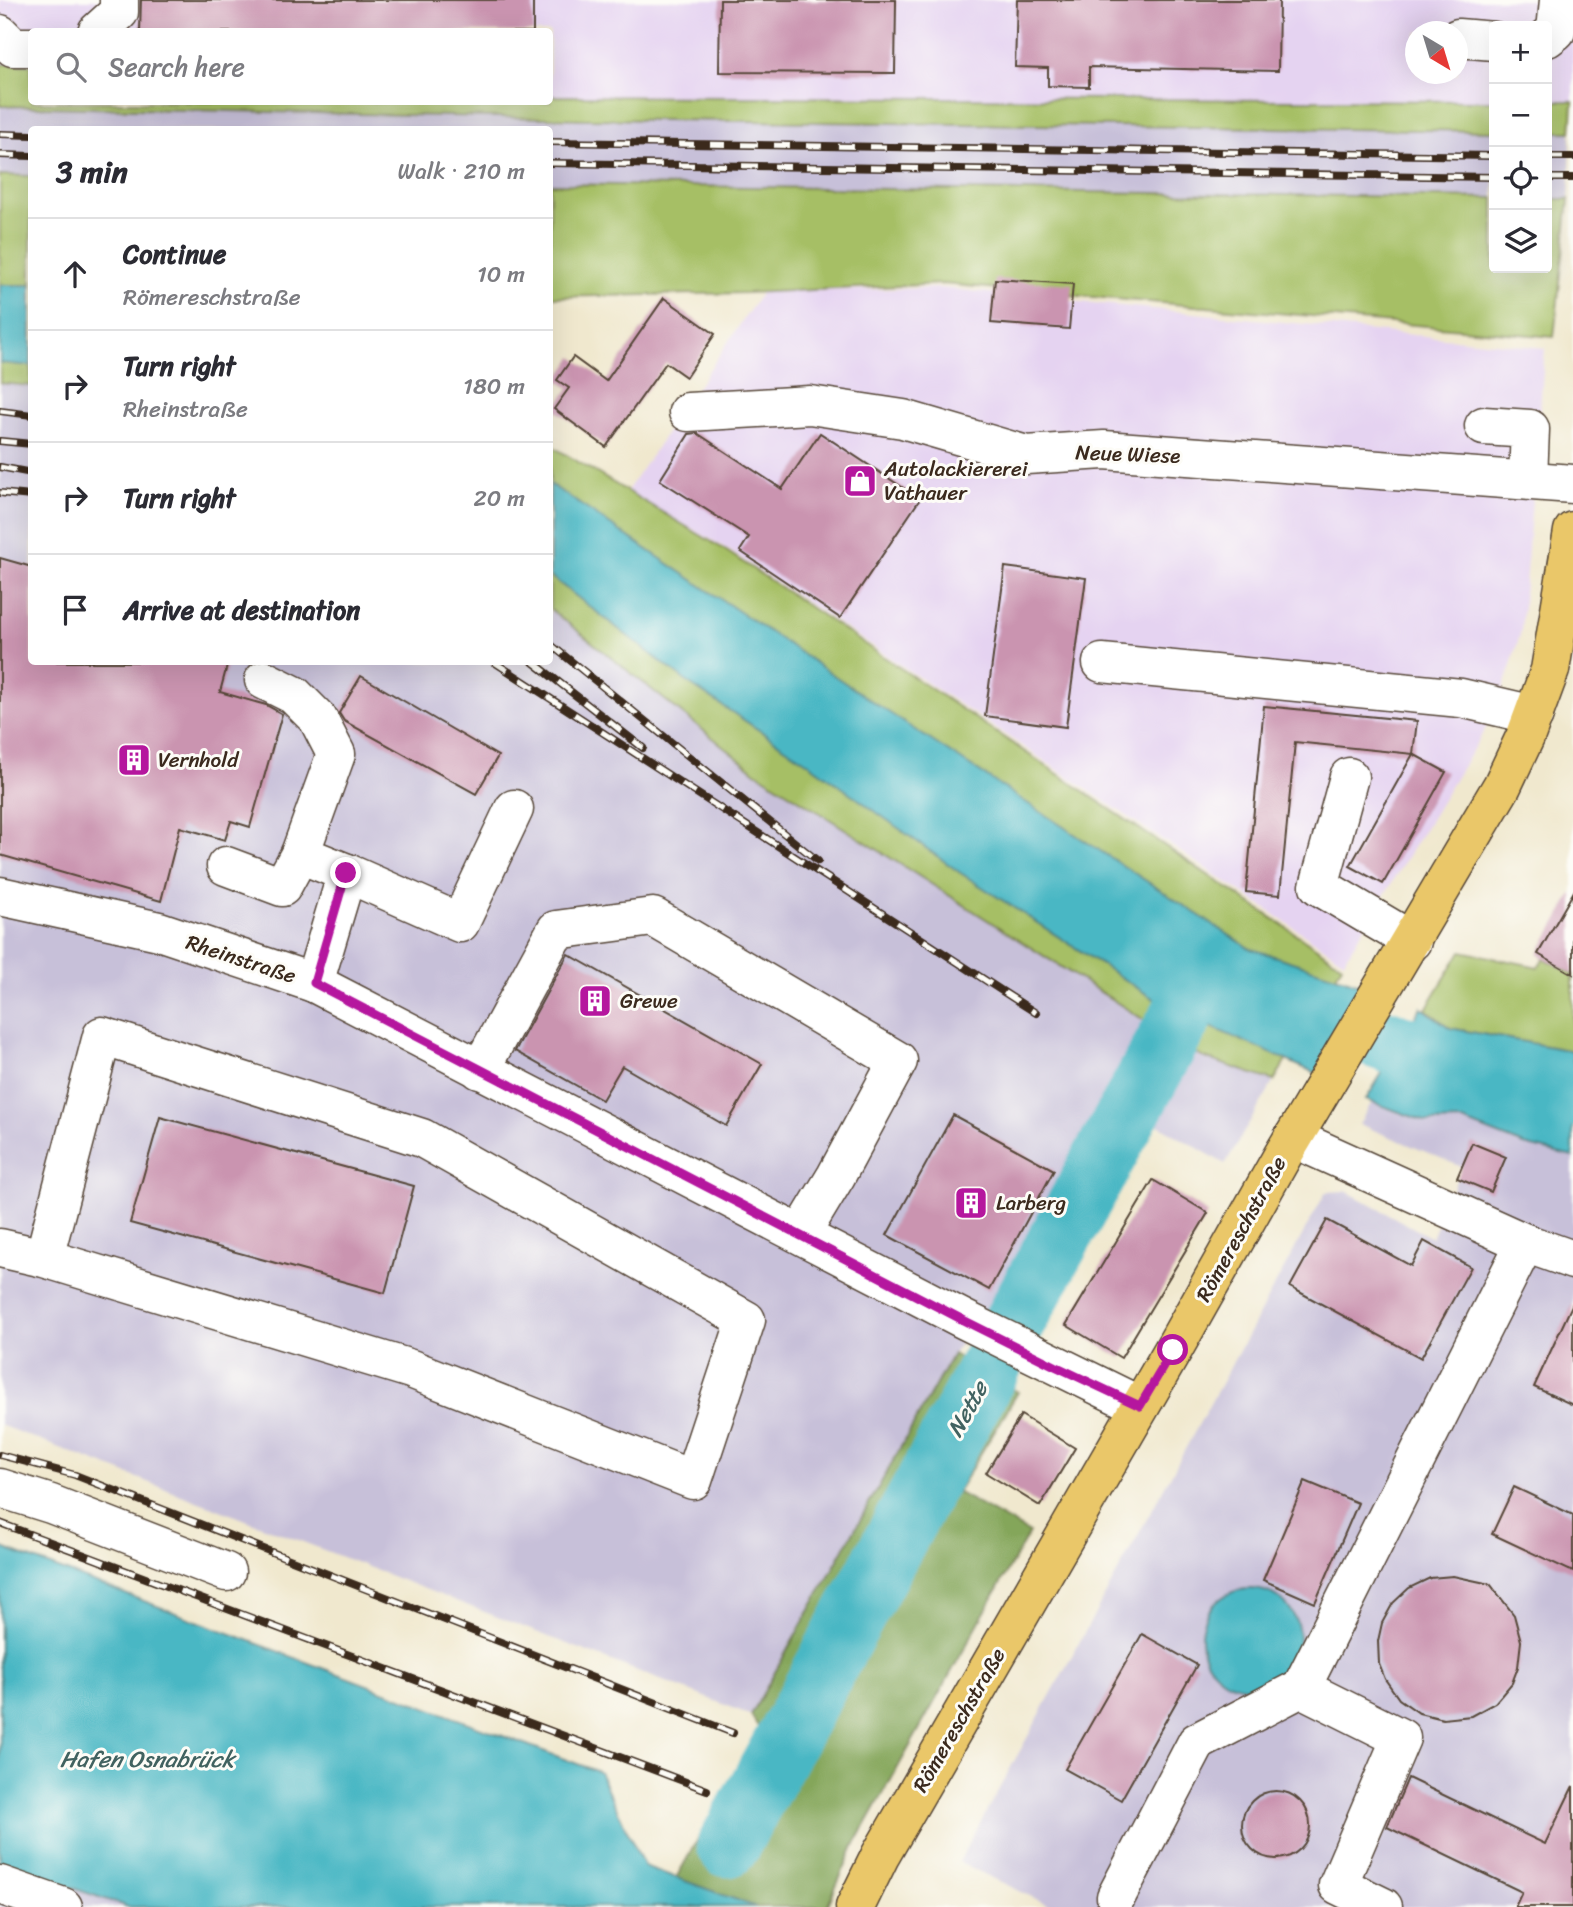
<!DOCTYPE html>
<meta charset="utf-8">
<style>
:root{--surface:#fff;--page:#f2f2f3;--text:#2b2b33;--muted:#7c7c81;--line:#e1e1e2}
body{margin:0;font-family:Sriracha,sans-serif;background:var(--page);color:var(--text)}
.controls{position:absolute;right:21px;top:21px;display:grid;overflow:hidden;border-radius:7px;box-shadow:0 7px 28px #0002}
.controls button{width:63px;height:63px;display:grid;place-items:center;padding:0;border:0;border-bottom:2px solid var(--line);background:var(--surface);color:var(--text);font:35px sans-serif}
.compass{position:absolute;left:1405px;top:21px;width:63px;height:63px;border-radius:50%;background:var(--surface);box-shadow:0 7px 28px #0002;rotate:142deg}
.stop{position:absolute;width:21px;height:21px;margin:-16px;border:5px solid #b5179e;border-radius:50%;background:#fff}
.stop.end{background:#b5179e;border-color:#fff;box-shadow:0 2px 7px #0008}
.list{margin:0;padding:0;list-style:none}
h2{display:flex;justify-content:space-between;align-items:center;height:91px;margin:0;padding:0 28px;font-size:30px}
h2 small{font-size:23px;font-weight:400;color:var(--muted)}
.list li{display:grid;grid-template-columns:46px 1fr auto;gap:21px;align-items:center;box-sizing:border-box;height:112px;padding:0 28px;border-top:2px solid var(--line)}
.list b{display:block;font-size:26px;white-space:nowrap}
.list p{margin:0;font-size:23px;white-space:nowrap;color:var(--muted)}
.list em{font-size:23px;font-style:normal;color:var(--muted)}
.icon{flex:none;width:38px;height:38px;fill:none;stroke:currentColor;stroke-width:2;stroke-linecap:round;stroke-linejoin:round}
.map{position:relative;flex:none;width:1573px;height:1907px;overflow:hidden}
.search{position:absolute;background:var(--surface);box-shadow:0 7px 28px #0002;left:28px;top:28px;width:525px;height:77px;display:flex;align-items:center;gap:18px;box-sizing:border-box;padding:0 24px;border-radius:7px;color:var(--muted);font-size:26px}
.panel{position:absolute;background:var(--surface);box-shadow:0 7px 28px #0002;left:28px;top:126px;width:525px;height:539px;border-radius:7px}
.map>svg:first-child{display:block}
.built{fill:#e5d3f1;fill-rule:evenodd}
.industrial{fill:#c7c0d9}
.green{fill:#a6bf65;stroke:#707442;stroke-width:2}
.forest{fill:#84a65a;stroke:#60683c;stroke-width:2}
.water{fill:#49b7c4;stroke:#427071;stroke-width:2}
.lines{fill:none;stroke-linecap:round;stroke-linejoin:round}
.river{stroke:#49b7c4;stroke-width:63}
.building{fill:#ca94b0}
.minor-casing{stroke:#564638;stroke-width:41}
.major-casing{stroke:#564638;stroke-width:41}
.minor{stroke:#fff;stroke-width:38}
.major{stroke:#eac769;stroke-width:38}
.rail-casing{stroke:#3b2a1e;stroke-width:8}
.rail{stroke:#fdfcf7;stroke-width:5;stroke-dasharray:16;stroke-linecap:butt}
.route{stroke:#b5179e;stroke-width:9}
.labels{text-anchor:middle;stroke-width:6;stroke-linejoin:round;paint-order:stroke}
.street-label{font-size:21px;fill:#3b2a1e;stroke:#fdfcf7}
.poi-label{font-size:21px;fill:#3b2a1e;stroke:#fdfcf7;text-anchor:start}
.water-label{font-size:23px;font-style:italic;fill:#416260;stroke:#fdfcf7}
</style>
<div class="map">
<svg width="1573" height="1907" viewBox="0 0 1573 1907">
<rect width="100%" height="100%" fill="#fdfcf7"/>
<filter id="ink" filterUnits="userSpaceOnUse"><feTurbulence type="fractalNoise" baseFrequency=".0143" numOctaves="2"/><feDisplacementMap in="SourceGraphic" scale="14" xChannelSelector="R" yChannelSelector="G"/><feConvolveMatrix kernelMatrix="1 2 1 2 8 2 1 2 1" color-interpolation-filters="sRGB"/></filter>
<filter id="wash" filterUnits="userSpaceOnUse"><feTurbulence type="fractalNoise" baseFrequency=".00686" numOctaves="4" result="noise"/><feDisplacementMap in="SourceGraphic" scale="28" xChannelSelector="R" yChannelSelector="G"/><feGaussianBlur stdDeviation="1.57" result="paint"/><feColorMatrix in="noise" values="0 0 0 0 0 0 0 0 0 0 0 0 0 0 0 0 0 1.4 0 .05"/><feComposite in="paint" operator="in"/></filter>
<g filter="url(#wash)">
<rect width="100%" height="100%" fill="#f0e8ce"/>
<g class="built">
<path d="M0 0H1573V101H1547V26H1494V101L550 96V32H32L31 65 0 64ZM1416 32H1458V74H1416Z"/>
<polygon points="941,288 1545,348 1521,631 1509,672 1492,718 1344,961 724,547 627,491 762,292"/>
</g>
<g class="industrial">
<polygon points="0,106 588,119 1494,131 1494,198 550,184 550,130 32,130 31,176 0,175"/>
<polygon points="1547,132 1571,132 1569,199 1547,199"/>
<polygon points="0,383 31,386 32,662 550,662 550,609 756,772 1202,1057 1274,1081 1225,1164 1105,1094 997,1293 953,1354 751,1715 0,1425"/>
<polygon points="1573,893 1573,1907 1053,1907 959,1862 1326,1192 1346,1191 1432,1238 1462,1167 1359,1124 1461,951 1538,966 1544,958 1538,954"/>
<polygon points="0,1863 128,1907 0,1907"/>
</g>
<g class="green">
<polygon points="0,64 31,65 32,102 550,102 550,96 1494,101 1494,131 588,119 0,106"/>
<polygon points="1547,101 1573,101 1571,132 1547,132"/>
<polygon points="0,175 31,176 31,386 0,383"/>
<polygon points="550,184 1494,198 1494,268 1547,268 1547,199 1569,199 1554,337 943,284 747,293 550,297"/>
<polygon points="550,445 722,548 1342,965 1274,1081 1202,1057 756,772 550,609"/>
<polygon points="1461,951 1538,967 1544,958 1573,974 1573,1051 1450,1028 1426,1009"/>
</g>
<polygon class="forest" points="953,1354 1018,1392 957,1492 1029,1533 854,1846 827,1907 756,1907 676,1878 760,1730 751,1715"/>
<g class="water">
<polygon points="0,285 31,285 31,366 0,363"/>
<polygon points="550,484 906,724 1249,948 1382,991 1329,1079 1168,1008 959,872 807,762 691,685 550,576"/>
<polygon points="1421,1007 1450,1028 1573,1051 1573,1157 1524,1145 1463,1121 1427,1122 1366,1100"/>
<polygon points="0,1547 599,1772 644,1866 756,1907 128,1907 0,1863"/>
<circle cx="1250" cy="1638" r="49"/>
</g>
<g class="lines">
<g class="river">
<path d="M1294 1009C1386 1040 1478 1076 1573 1095"/>
<polyline points="728,1846 1206,971"/>
</g>
</g>
<g id="blocks">
<g class="building">
<polygon points="141,0 533,0 533,32 140,32"/>
<polygon points="720,0 896,0 895,73 719,72"/>
<polygon points="1017,0 1279,0 1278,71 1089,67 1089,87 1048,86 1048,68 1015,67"/>
<polygon points="995,279 1073,284 1069,329 991,323"/>
<polygon points="664,298 715,334 686,377 666,363 606,447 554,409 569,388 557,380 573,357 606,381"/>
<polygon points="697,433 782,489 820,433 920,499 840,618 740,551 749,537 660,480 689,434"/>
<polygon points="0,558 32,567 32,662 228,662 220,692 266,705 282,714 250,827 231,821 225,840 180,827 161,901 0,855"/>
<polygon points="1005,567 1086,578 1066,727 985,716"/>
<polygon points="361,676 498,756 476,794 344,721 339,713"/>
<polygon points="1264,706 1417,721 1413,754 1295,742 1280,895 1246,892"/>
<polygon points="1413,754 1446,772 1383,884 1350,866"/>
<polygon points="1573,893 1573,974 1538,954"/>
<polygon points="568,954 762,1064 726,1126 622,1066 602,1100 515,1051"/>
<polygon points="953,1115 1054,1170 989,1290 887,1235"/>
<polygon points="160,1117 414,1186 385,1293 130,1223"/>
<polygon points="1472,1143 1506,1157 1491,1192 1457,1178"/>
<polygon points="1153,1180 1208,1213 1121,1358 1066,1325"/>
<polygon points="1327,1220 1411,1266 1424,1241 1471,1267 1421,1358 1290,1287"/>
<polygon points="1573,1303 1573,1405 1534,1387"/>
<polygon points="1021,1415 1075,1448 1040,1506 986,1473"/>
<polygon points="1305,1481 1358,1503 1315,1603 1263,1580"/>
<polygon points="1514,1487 1573,1515 1573,1572 1492,1534"/>
<polygon points="1453,1576 1490,1584 1514,1615 1521,1641 1518,1667 1512,1683 1495,1703 1471,1716 1443,1719 1419,1713 1399,1699 1385,1679 1379,1664 1378,1641 1382,1623 1393,1603 1409,1588 1430,1578"/>
<polygon points="1142,1634 1197,1665 1121,1800 1065,1769"/>
<polygon points="1408,1778 1545,1844 1573,1786 1573,1907 1515,1907 1522,1892 1387,1827"/>
<circle cx="1276" cy="1825" r="34"/>
</g>
</g>
</g>
<g filter="url(#ink)">
<use href="#blocks" fill-opacity="0" stroke="#564638" stroke-width="2"/>
<g class="lines">
<defs>
<g id="minor">
<polyline points="97,32 119,12 119,0"/>
<polyline points="0,34 13,47 32,47"/>
<polyline points="1458,38 1494,41"/>
<polyline points="1547,38 1556,31 1559,0"/>
<polyline points="688,412 810,405 903,419 1026,455 1104,450 1573,484"/>
<polyline points="1484,426 1530,429 1528,479"/>
<polyline points="1102,663 1461,698 1534,715"/>
<polyline points="264,680 294,695 318,719 336,754 300,854 347,873"/>
<polyline points="1349,777 1319,886 1412,941"/>
<polyline points="226,866 282,887 300,854"/>
<polyline points="0,896 159,931 314,983 965,1320 1140,1406"/>
<polyline points="314,983 347,873 460,923 514,809"/>
<polyline points="480,1070 556,930 653,917 898,1061 836,1176 801,1234"/>
<polyline points="1293,1138 1525,1243 1573,1260"/>
<polyline points="0,1248 44,1258 411,1369 693,1480 746,1320 422,1138 102,1036 44,1258"/>
<polyline points="0,1488 51,1504 226,1572"/>
<polyline points="0,1885 63,1907"/>
<polyline points="1116,1897 1197,1742 1301,1688"/>
<polyline points="1383,1907 1338,1885 1401,1738 1301,1688 1525,1243"/>
</g>
<polyline id="major" points="855,1907 880,1856 1173,1350 1283,1155 1502,786 1526,735 1550,670 1573,531"/>
</defs>
<use href="#minor" class="minor-casing"/>
<use href="#major" class="major-casing"/>
<use href="#minor" class="minor"/>
<use href="#major" class="major"/>
<defs>
<g id="rail">
<polyline points="0,134 32,135"/>
<polyline points="550,142 1494,156"/>
<polyline points="0,155 32,156"/>
<polyline points="1547,157 1573,157"/>
<polyline points="550,163 1494,177"/>
<polyline points="1547,178 1573,178"/>
<polyline points="0,411 32,415"/>
<polyline points="0,441 32,444"/>
<polyline points="0,467 32,473"/>
<polyline points="0,493 32,496"/>
<polyline points="550,644 818,861"/>
<polyline points="494,662 1036,1013"/>
<polyline points="533,662 643,748"/>
<polyline points="0,1455 75,1475 733,1733"/>
<polyline points="0,1523 707,1790"/>
</g>
</defs>
<use href="#rail" class="rail-casing"/>
<use href="#rail" class="rail"/>
</g>
</g>
<g class="lines" filter="url(#ink)">
<polyline class="route" points="346,873 314,983 965,1321 1055,1366 1140,1406 1173,1350"/>
</g>
<defs>
<symbol id="shop-square" viewBox="-11 -11 22 22"><rect x="-9" y="-9" width="18" height="18" rx="4" fill="#b5179e" stroke="#fdfcf7"/><path d="M-5-2.5h2.3a2.7 3.5 0 0 1 5.4 0H5L5.5 6h-11ZM-1.5-2.5h3a1.5 2.3 0 0 0-3 0Z" fill="#fff"/></symbol>
<symbol id="building-square" viewBox="-11 -11 22 22"><rect x="-9" y="-9" width="18" height="18" rx="4" fill="#b5179e" stroke="#fdfcf7"/><path d="M-4-6H4V6H1V3H-1V6H-4ZM-2.5-4.3h1.7v1.8h-1.7ZM.8-4.3h1.7v1.8H.8ZM-2.5-1h1.7V.8h-1.7ZM.8-1h1.7V.8H.8Z" fill="#fff"/></symbol>
</defs>
<g fill-rule="evenodd">
<use href="#shop-square" x="841" y="462" width="38" height="38"/>
<use href="#building-square" x="115" y="741" width="38" height="38"/>
<use href="#building-square" x="576" y="982" width="38" height="38"/>
<use href="#building-square" x="952" y="1184" width="38" height="38"/>
</g>
<g class="labels">
<g class="street-label">
<text transform="translate(1128 454) rotate(2)" y="7">Neue Wiese</text>
<text transform="translate(241 959) rotate(18)" y="7">Rheinstraße</text>
<text transform="translate(1241 1229) rotate(-61)" y="7">Römereschstraße</text>
<text transform="translate(959 1720) rotate(-60)" y="7">Römereschstraße</text>
</g>
<g class="poi-label">
<text x="884" y="476">Autolackiererei<tspan x="884" dy="24">Vathauer</tspan></text>
<text x="158" y="767">Vernhold</text>
<text x="620" y="1008">Grewe</text>
<text x="996" y="1210">Larberg</text>
</g>
<g class="water-label">
<text transform="translate(967 1409) rotate(-61)" y="8">Nette</text>
<text x="147" y="1767">Hafen Osnabrück</text>
</g>
</g>
</svg>
<div class="controls">
<button>+</button>
<button>−</button>
<button><svg class="icon" aria-label="locate" viewBox="0 0 24 24"><circle cx="12" cy="12" r="6"/><path d="M12 2v4M12 18v4M2 12h4M18 12h4"/></svg></button>
<button><svg class="icon" aria-label="layers" viewBox="0 0 24 24"><path d="M12 4l9 5-9 5-9-5zM3 14l9 5 9-5"/></svg></button>
</div>
<svg class="compass" viewBox="-18 -18 36 36"><path d="M0-13l5 13h-10z" fill="#e53935"/><path d="M0 13l5-13h-10z" fill="#7c7c81"/></svg>
<div class="stop" style="left:1173px;top:1350px"></div>
<div class="stop end" style="left:346px;top:873px"></div>
<div class="search"><svg class="icon" aria-label="search" viewBox="0 0 24 24"><circle cx="10" cy="10" r="6"/><path d="M15 15l6 6"/></svg>Search here</div>
<section class="panel">
<h2>3 min<small>Walk · 210 m</small></h2>
<ul class="list">
<li><svg class="icon" aria-label="ahead" viewBox="0 0 24 24"><path d="M12 20V5M6 11l6-6 6 6"/></svg><div><b>Continue</b><p>Römereschstraße</p></div><em>10 m</em></li>
<li><svg class="icon" aria-label="right" viewBox="0 0 24 24"><path d="M7 20v-9h11M14 6l5 5-5 5"/></svg><div><b>Turn right</b><p>Rheinstraße</p></div><em>180 m</em></li>
<li><svg class="icon" aria-label="right" viewBox="0 0 24 24"><path d="M7 20v-9h11M14 6l5 5-5 5"/></svg><div><b>Turn right</b></div><em>20 m</em></li>
<li><svg class="icon" aria-label="arrive" viewBox="0 0 24 24"><path d="M6 21V4h12l-3 4 3 4H6"/></svg><div><b>Arrive at destination</b></div></li>
</ul>
</section>
</div>
